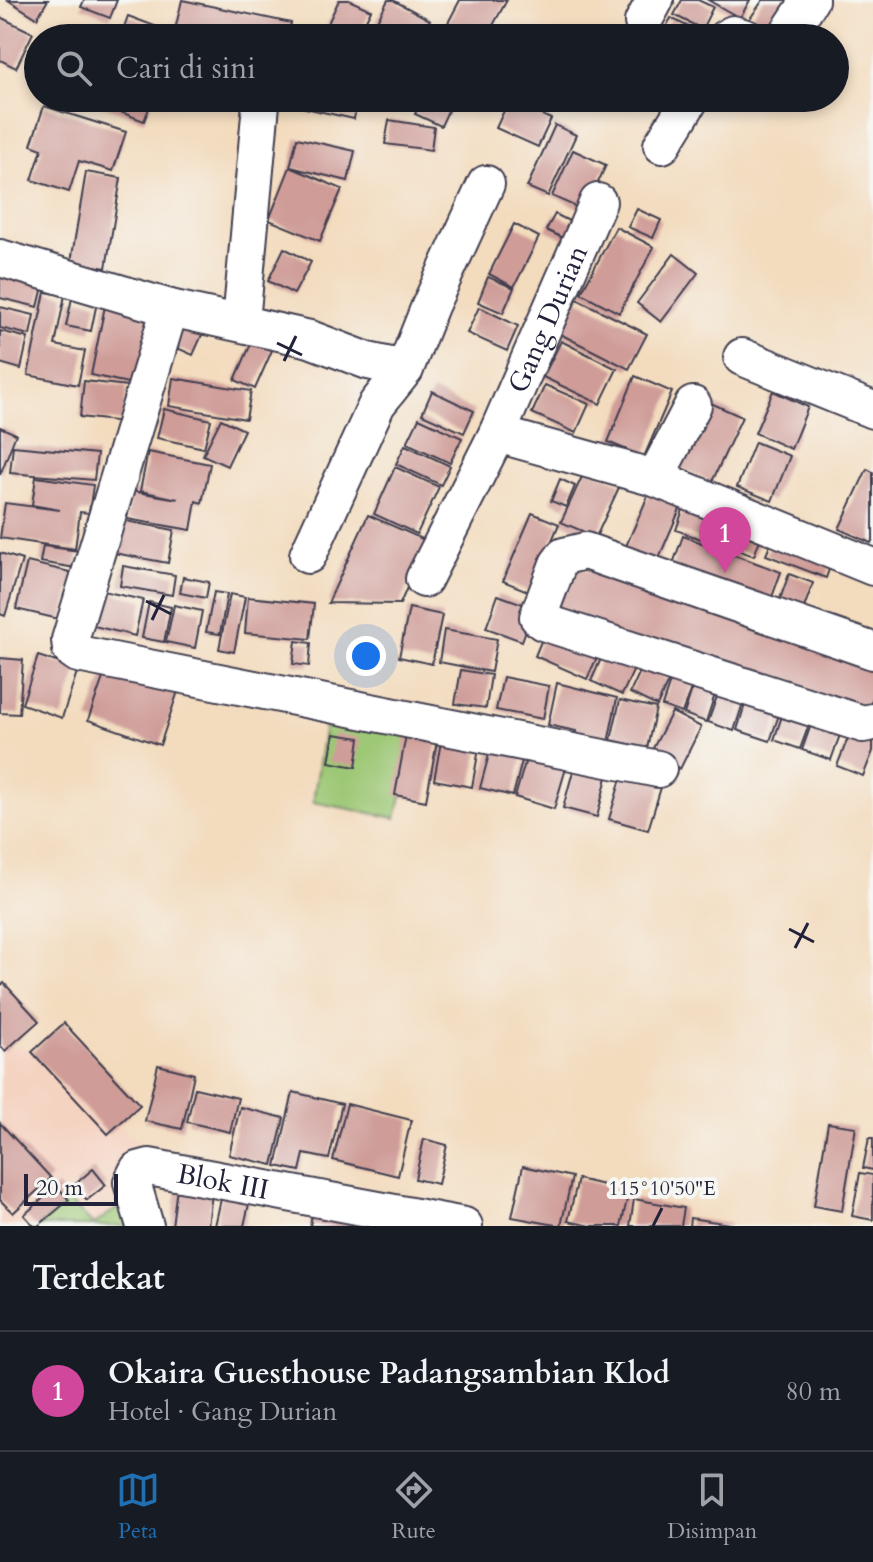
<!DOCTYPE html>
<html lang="id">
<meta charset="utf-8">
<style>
:root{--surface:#171b24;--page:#20242c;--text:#f1f3f6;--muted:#9ea1a6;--line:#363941;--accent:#1f6fb2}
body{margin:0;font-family:Cardo,serif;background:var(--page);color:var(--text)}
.scale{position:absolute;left:24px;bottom:20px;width:94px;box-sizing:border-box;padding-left:8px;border:4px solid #22223b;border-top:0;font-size:22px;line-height:28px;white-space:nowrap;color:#22223b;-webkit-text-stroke:6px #f6f6f2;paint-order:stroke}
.you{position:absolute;left:366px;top:656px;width:28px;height:28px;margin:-20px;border:6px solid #fff;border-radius:50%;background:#1a73e8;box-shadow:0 0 0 12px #1a73e833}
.badge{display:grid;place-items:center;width:52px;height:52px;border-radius:50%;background:var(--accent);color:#fff;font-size:26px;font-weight:700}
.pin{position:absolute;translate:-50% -66px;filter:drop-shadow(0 2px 4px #0008)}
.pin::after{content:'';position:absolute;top:42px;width:28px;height:24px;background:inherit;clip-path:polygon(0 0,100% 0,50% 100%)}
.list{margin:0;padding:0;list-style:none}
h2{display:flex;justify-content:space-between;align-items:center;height:104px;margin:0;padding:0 32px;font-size:34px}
h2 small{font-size:26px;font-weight:400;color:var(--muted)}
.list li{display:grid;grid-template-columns:52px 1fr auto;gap:24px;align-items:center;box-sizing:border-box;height:120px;padding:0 32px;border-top:2px solid var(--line)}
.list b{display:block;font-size:30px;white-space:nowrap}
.list p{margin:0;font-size:26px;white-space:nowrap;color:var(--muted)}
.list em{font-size:26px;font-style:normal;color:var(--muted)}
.icon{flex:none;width:44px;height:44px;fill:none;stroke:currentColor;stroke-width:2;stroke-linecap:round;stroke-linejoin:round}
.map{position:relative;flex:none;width:873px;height:1226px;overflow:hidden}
.search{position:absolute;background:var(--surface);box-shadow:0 4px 12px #0003;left:24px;right:24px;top:24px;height:88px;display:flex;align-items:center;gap:20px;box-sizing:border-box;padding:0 28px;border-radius:44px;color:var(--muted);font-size:30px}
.sheet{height:224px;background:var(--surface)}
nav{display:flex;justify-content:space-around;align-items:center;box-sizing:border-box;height:112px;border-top:2px solid var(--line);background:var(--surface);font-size:22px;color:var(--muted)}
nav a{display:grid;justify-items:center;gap:4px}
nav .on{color:var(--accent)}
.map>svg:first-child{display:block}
.built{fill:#f5d3c1}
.green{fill:#9cc774;stroke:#5f7458;stroke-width:2}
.building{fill:#cf9c98}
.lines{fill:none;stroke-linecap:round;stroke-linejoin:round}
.minor-casing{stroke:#413e4f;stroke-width:40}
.minor{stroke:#fff;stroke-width:36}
.ticks{fill:none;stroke:#22223b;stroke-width:3}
.labels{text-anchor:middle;stroke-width:8;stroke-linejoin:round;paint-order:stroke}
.street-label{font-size:28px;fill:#22223b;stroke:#f6f6f2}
.ticks-label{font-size:20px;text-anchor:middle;fill:#22223b;stroke:#f6f6f2;stroke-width:8;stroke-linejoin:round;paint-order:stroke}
</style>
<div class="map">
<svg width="873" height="1226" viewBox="0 0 873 1226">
<rect width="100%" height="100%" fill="#f6f6f2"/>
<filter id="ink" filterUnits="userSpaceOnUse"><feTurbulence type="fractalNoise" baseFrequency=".0125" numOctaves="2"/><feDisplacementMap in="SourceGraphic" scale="16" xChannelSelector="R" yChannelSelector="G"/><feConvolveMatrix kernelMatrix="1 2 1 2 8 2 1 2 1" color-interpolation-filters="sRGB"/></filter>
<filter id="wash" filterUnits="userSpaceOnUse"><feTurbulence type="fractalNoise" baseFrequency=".006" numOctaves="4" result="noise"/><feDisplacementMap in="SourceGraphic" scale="32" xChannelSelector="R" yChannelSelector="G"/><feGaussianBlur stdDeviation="1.8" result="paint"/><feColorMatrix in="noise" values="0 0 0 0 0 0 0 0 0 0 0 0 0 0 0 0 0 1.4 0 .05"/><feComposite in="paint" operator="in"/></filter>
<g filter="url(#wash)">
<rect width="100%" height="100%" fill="#f3dbbe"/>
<polygon class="built" points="0,1043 48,1054 143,1148 119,1178 132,1198 93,1225 68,1201 39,1226 0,1226"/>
<g class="green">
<polygon points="326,718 415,736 396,818 313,802"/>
<polygon points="132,1198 149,1226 39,1226 68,1200 93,1225"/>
</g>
<g id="blocks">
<g class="building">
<polygon points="8,0 48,0 37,18"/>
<polygon points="84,0 117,0 110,18 81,7"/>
<polygon points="182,0 291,23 288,38 211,38 175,30"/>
<polygon points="339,0 349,0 371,10 357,38 321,38"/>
<polygon points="388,0 393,0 430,20 420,38 368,38"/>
<polygon points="460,0 507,0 486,38 440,38"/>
<polygon points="682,0 698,0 713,7 702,29 674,15"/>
<polygon points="708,0 750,0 740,18"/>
<polygon points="763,0 796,0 777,38 749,20"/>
<polygon points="128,16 176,34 174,38 120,38"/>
<polygon points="0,17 33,33 16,68 0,60"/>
<polygon points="671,18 702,34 699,38 660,38"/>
<polygon points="77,24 102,38 69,38"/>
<polygon points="98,98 153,98 144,121 96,103"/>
<polygon points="293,98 358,98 354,119 292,105"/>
<polygon points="422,98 454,98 441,126 415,114"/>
<polygon points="509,100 551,119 538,147 496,128"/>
<polygon points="44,106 126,132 113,171 79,161 69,192 32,180 42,149 31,145"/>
<polygon points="389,120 434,127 431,150 385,144"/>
<polygon points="555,125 576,135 548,196 527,187"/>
<polygon points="297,138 355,151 348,181 290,167 342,189 320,241 269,220 290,167"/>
<polygon points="573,150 606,165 585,211 552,196"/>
<polygon points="86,172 121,178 106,268 71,262"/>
<polygon points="637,209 661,220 653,238 628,227"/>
<polygon points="555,214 579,226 571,242 546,230"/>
<polygon points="514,224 539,237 514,287 489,274"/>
<polygon points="616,227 654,247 619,313 581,293"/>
<polygon points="284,248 311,262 294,294 268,281"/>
<polygon points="674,254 698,273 661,322 637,303"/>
<polygon points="0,271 44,282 38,307 0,298"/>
<polygon points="488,277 514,288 503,313 478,302"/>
<polygon points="45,292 65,295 55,345 85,351 78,385 28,375"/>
<polygon points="72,298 97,302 91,331 66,326"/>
<polygon points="577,299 647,334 629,369 560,334"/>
<polygon points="106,301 152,310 137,385 91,375"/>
<polygon points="0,307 34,315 30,335 0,328"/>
<polygon points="479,307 518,326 507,351 467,333"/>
<polygon points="180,317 205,328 193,355 168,344"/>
<polygon points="257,330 277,339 255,389 235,380"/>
<polygon points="0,331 28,338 21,369 0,363"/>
<polygon points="561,341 617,369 600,404 543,377"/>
<polygon points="635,376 672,392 644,457 608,442"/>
<polygon points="173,378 251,391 246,419 169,406"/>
<polygon points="84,381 127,386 123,422 80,417"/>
<polygon points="545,385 589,404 576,433 532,413"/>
<polygon points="432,391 474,411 464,433 422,414"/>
<polygon points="773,391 808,407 791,449 755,433"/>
<polygon points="704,400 742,417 712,482 675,465"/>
<polygon points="164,409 211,420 204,448 157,438"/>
<polygon points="419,418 462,438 450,463 407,443"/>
<polygon points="221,419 244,430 227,466 203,455"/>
<polygon points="0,427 16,434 0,475"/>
<polygon points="755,442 790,456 772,501 737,487"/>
<polygon points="405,445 450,466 441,485 396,464"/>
<polygon points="13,446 97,454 94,480 10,473"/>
<polygon points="148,452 210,464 202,503 196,501 191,530 127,519 131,491 178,499 140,491"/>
<polygon points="395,467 439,487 417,534 374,514"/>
<polygon points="586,468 621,483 596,537 561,522"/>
<polygon points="867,469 873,472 873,539 871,543 839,529"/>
<polygon points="36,477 93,485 89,513 80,512 75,549 0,538 5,503 60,510 32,505"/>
<polygon points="560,479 575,486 566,507 551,501"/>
<polygon points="651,489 683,502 655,567 623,553"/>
<polygon points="686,501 720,513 709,542 676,530"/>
<polygon points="532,513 559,524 530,592 503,581"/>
<polygon points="368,515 427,541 400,604 328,603"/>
<polygon points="725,517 763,531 754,556 716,542"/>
<polygon points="120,520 174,530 168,563 114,553"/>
<polygon points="775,533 834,555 826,578 766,555"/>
<polygon points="683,536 781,572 767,611 669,575"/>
<polygon points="43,546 79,551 76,568 40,562"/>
<polygon points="0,553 22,560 5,616 0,614"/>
<polygon points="27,562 74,573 63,620 16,609"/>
<polygon points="564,563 873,663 873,697 866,718 547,615"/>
<polygon points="123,566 175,575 172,595 120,586"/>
<polygon points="789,574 813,583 798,624 774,616"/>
<polygon points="183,577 209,582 206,598 180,593"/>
<polygon points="94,589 143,600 135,636 86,624"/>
<polygon points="214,592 227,594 220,634 206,632"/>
<polygon points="230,594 245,597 234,652 219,649"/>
<polygon points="498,595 534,608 522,641 486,628"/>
<polygon points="248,597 314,604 310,639 245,633"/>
<polygon points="149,602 171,607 164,642 142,638"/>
<polygon points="174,605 202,611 195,648 166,642"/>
<polygon points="409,608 442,615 432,664 399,657"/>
<polygon points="546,629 599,653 587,679 535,656"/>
<polygon points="444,630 497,639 491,672 439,662"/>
<polygon points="296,641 311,643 309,666 293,664"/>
<polygon points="604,652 635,667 622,695 591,681"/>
<polygon points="38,656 78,669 62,718 22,704"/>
<polygon points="0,658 23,660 19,714 0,713"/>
<polygon points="108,664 179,688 160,745 88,720"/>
<polygon points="642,667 669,680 657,706 630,693"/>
<polygon points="461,670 491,675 486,708 455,704"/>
<polygon points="672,676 693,683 682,713 662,706"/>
<polygon points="503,677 549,686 543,719 496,710"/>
<polygon points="557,683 617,698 608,743 575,736 576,731 548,725"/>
<polygon points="694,683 716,691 706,722 684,714"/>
<polygon points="719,691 744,700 734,731 708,722"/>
<polygon points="747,698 781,709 770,741 737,730"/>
<polygon points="620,700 656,708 647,748 611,740"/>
<polygon points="784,710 811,719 800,749 774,740"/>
<polygon points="672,712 701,727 680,769 650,754"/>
<polygon points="813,719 842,729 831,760 802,750"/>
<polygon points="408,724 439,730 426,801 395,795"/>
<polygon points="443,731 481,738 472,787 434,780"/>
<polygon points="850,733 873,741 873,751 863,776 837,766"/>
<polygon points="334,734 360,738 356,767 329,762"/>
<polygon points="493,740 525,749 513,796 480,788"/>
<polygon points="529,749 568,761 554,809 515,797"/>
<polygon points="576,760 609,769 597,817 563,808"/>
<polygon points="624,769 663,781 648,830 609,819"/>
<polygon points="4,983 39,1021 5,1051 0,1045 0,986"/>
<polygon points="64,1023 140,1105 108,1134 32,1052"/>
<polygon points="158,1065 194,1074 182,1129 145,1121"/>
<polygon points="195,1088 238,1098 230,1132 187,1122"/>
<polygon points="293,1092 342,1104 329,1159 304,1154 300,1171 276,1166"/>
<polygon points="347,1104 411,1120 398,1176 333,1160"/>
<polygon points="240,1107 284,1118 273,1165 229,1155"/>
<polygon points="0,1123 51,1178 13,1213 0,1200"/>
<polygon points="828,1123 856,1127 842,1211 814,1206"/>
<polygon points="869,1138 873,1138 873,1170 863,1168"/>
<polygon points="424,1139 447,1145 438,1184 415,1179"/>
<polygon points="523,1166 572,1177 561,1226 512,1217"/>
<polygon points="93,1169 106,1185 87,1200 74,1185"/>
<polygon points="860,1173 873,1175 873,1220 852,1216"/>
<polygon points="178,1179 213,1184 208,1226 172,1226"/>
<polygon points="578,1179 629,1191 621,1226 591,1226 568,1221"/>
<polygon points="224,1185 252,1191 244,1226 215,1226"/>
<polygon points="57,1186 69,1200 38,1226 34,1226 24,1215"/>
<polygon points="634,1199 684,1208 681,1226 630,1226"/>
<polygon points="314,1202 357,1210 354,1226 310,1226"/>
<polygon points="690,1218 730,1224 730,1226 689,1226"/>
</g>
</g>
</g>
<g filter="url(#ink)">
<use href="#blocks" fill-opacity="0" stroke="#413e4f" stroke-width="2"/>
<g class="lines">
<defs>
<g id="minor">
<polyline points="643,22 655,0"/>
<polyline points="726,38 733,34 746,38"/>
<polyline points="785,38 810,0"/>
<polyline points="662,145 691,98"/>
<polyline points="0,258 170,308 310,339 368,361 405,369"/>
<polyline points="170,308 70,640 71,649 78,654 658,769"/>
<polyline points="241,322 261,104"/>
<polyline points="742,357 873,410"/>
<polyline points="497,434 655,478 873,567"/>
<polyline points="655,478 693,405"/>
<polyline points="308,555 377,404 405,369 430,306 486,184"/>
<path id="s1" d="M424 579 497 434 598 202"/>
<polyline points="873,651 585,551 564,556 558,564 538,617 543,622 863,724 873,722"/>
<path id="s2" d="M145 1226 132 1182 138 1170 149 1167 464 1226"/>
</g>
</defs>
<use href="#minor" class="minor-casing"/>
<use href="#minor" class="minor"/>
</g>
</g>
<path class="ticks" d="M277 343 302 355M284 361 296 336M146 601 171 614M152 620 164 595M789 929 814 942M795 948 808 923M653 1226 662 1208"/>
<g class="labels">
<g class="street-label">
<text dy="10" stroke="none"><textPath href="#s1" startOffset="288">Gang Durian</textPath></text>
<text dy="10" stroke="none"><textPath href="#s2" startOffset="146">Blok III</textPath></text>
</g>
</g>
<g class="ticks-label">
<text x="662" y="1195">115°10'50"E</text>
</g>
</svg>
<div class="scale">20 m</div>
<div class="you"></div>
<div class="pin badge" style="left:725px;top:573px;background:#d1479c">1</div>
<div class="search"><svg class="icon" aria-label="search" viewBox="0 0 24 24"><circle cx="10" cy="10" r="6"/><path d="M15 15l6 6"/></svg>Cari di sini</div>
</div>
<section class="sheet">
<h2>Terdekat<small></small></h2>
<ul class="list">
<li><span class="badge" style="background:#d1479c">1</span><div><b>Okaira Guesthouse Padangsambian Klod</b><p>Hotel · Gang Durian</p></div><em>80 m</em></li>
</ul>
</section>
<nav>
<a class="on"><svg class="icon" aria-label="map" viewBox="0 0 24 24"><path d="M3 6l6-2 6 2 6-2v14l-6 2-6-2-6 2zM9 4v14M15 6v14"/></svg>Peta</a>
<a><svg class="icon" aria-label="directions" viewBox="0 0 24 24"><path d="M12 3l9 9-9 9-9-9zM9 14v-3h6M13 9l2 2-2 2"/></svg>Rute</a>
<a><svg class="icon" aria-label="saved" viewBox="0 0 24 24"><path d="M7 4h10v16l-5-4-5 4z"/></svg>Disimpan</a>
</nav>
